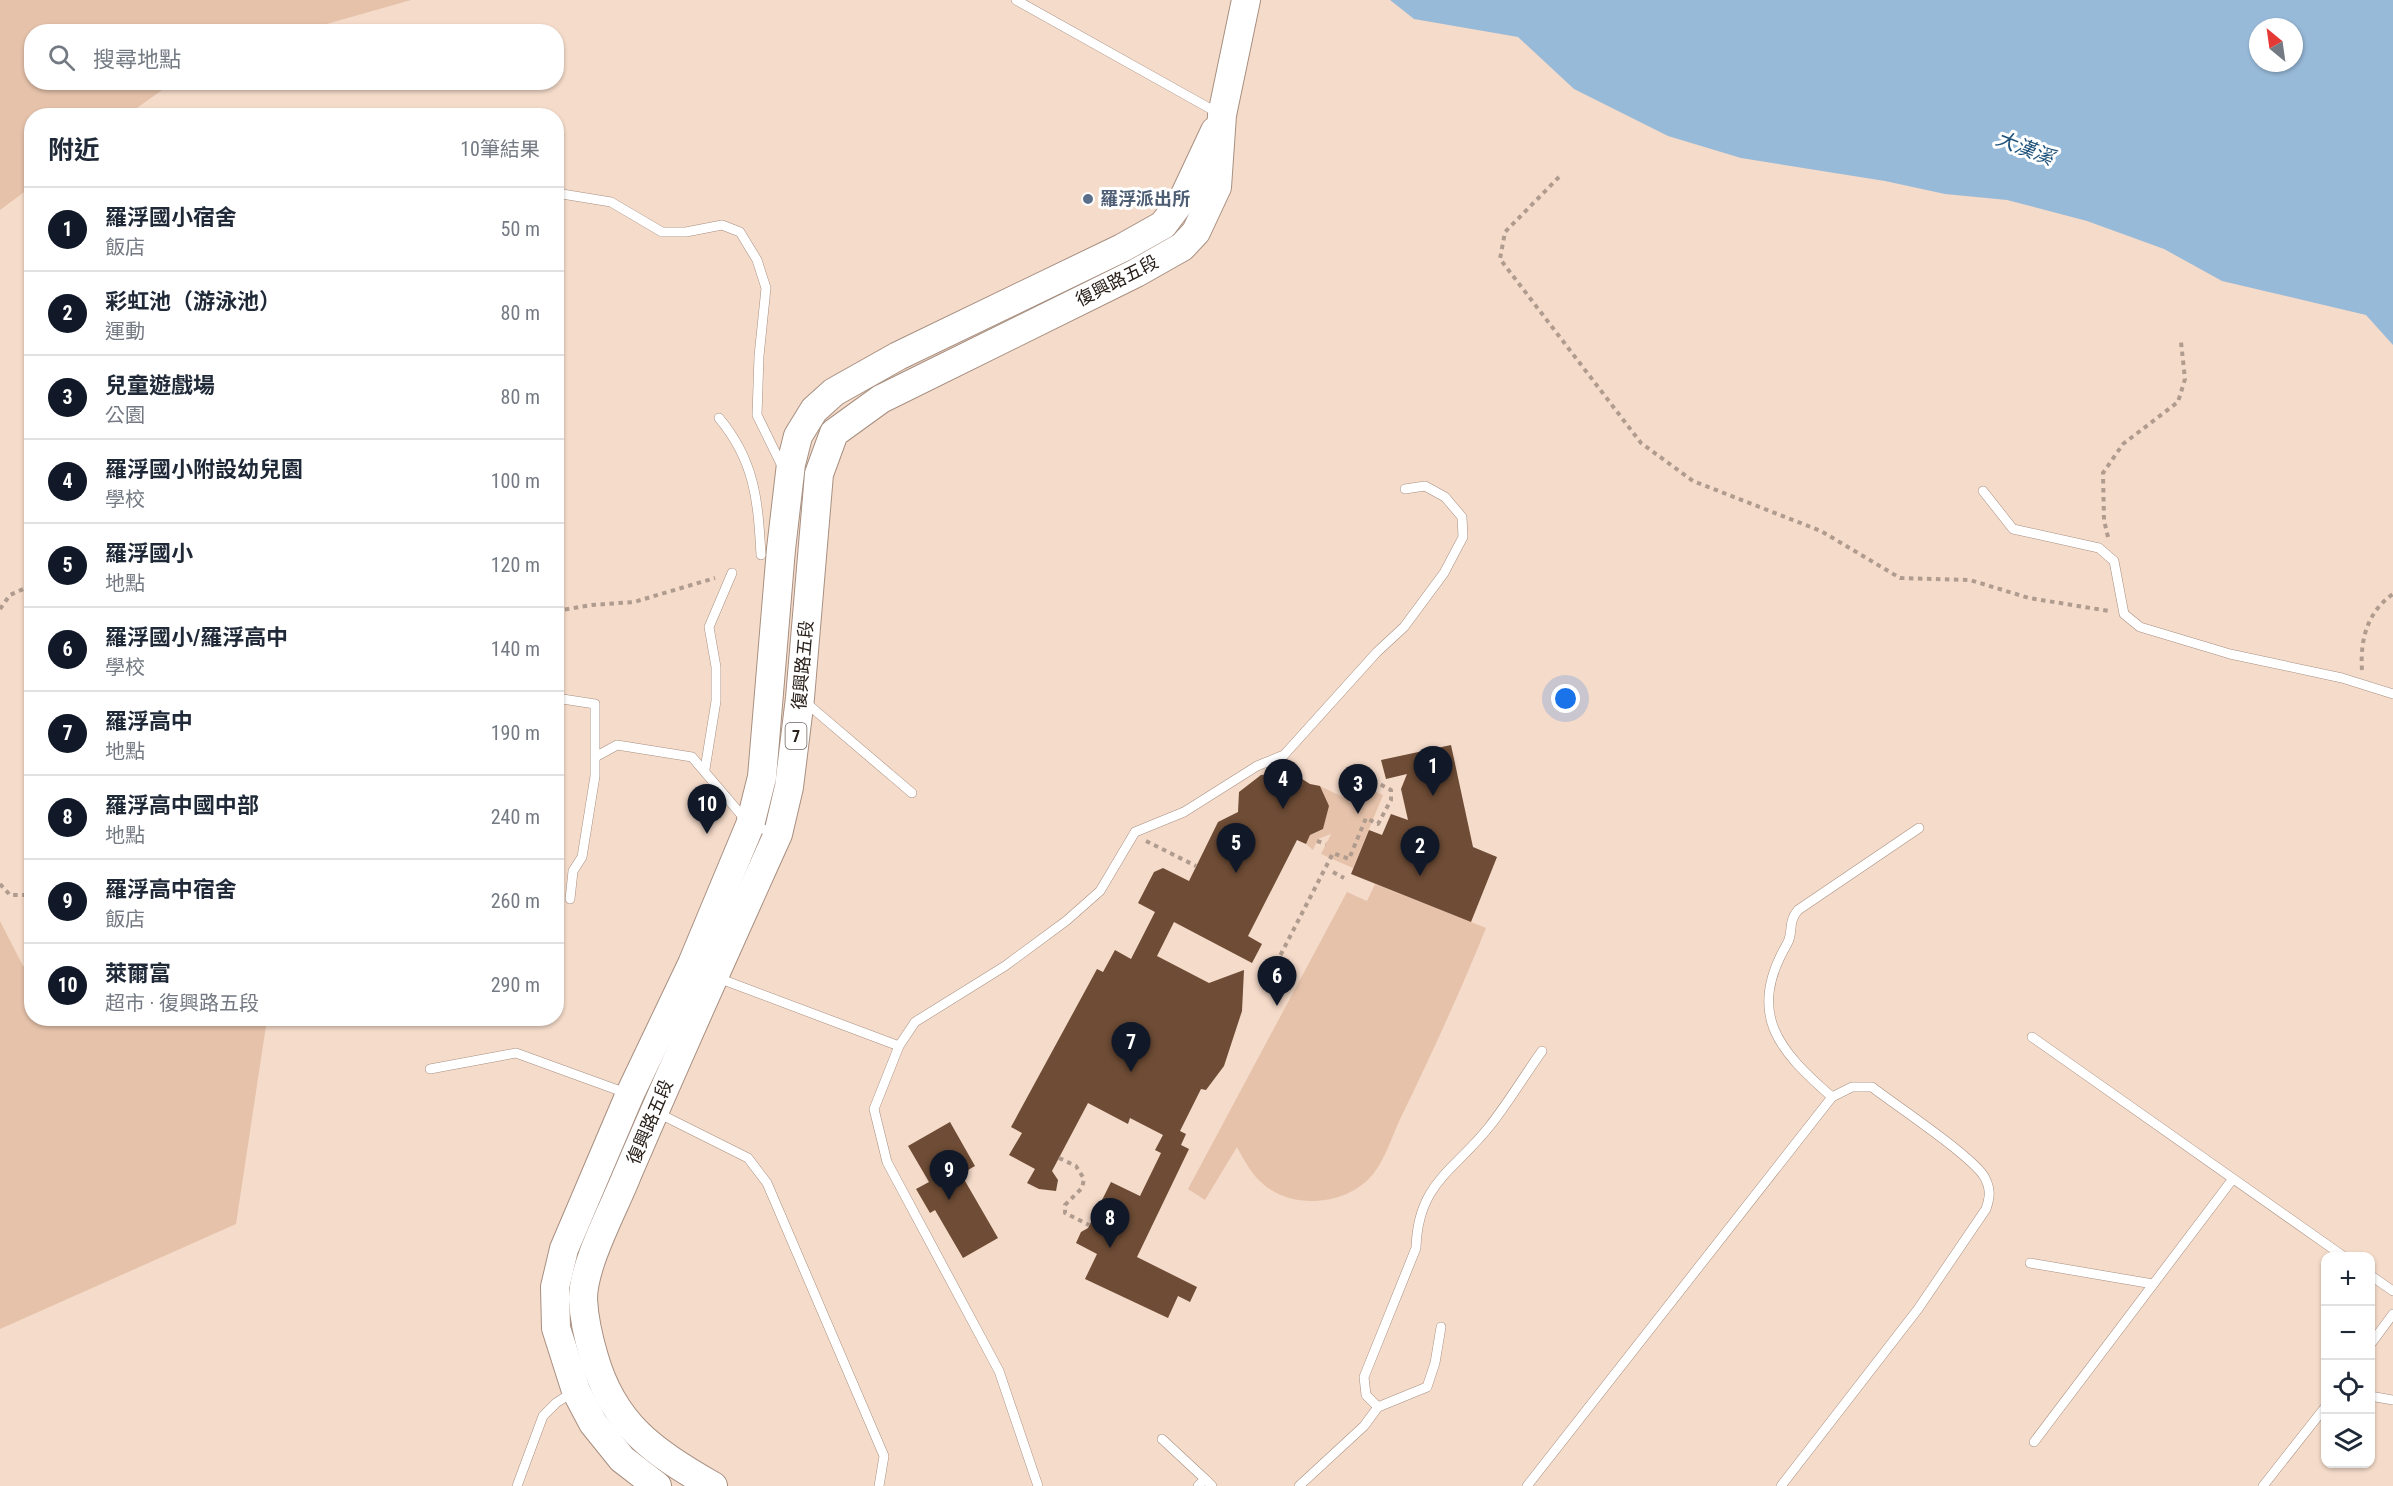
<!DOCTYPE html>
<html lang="zh-TW">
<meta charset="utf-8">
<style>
:root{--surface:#fff;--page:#f6f6f7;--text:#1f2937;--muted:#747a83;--line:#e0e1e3;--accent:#111827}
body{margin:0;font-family:"Roboto Condensed","Noto Sans TC",sans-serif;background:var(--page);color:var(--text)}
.controls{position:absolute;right:18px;bottom:18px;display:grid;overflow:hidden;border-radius:12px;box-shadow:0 2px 4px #0004}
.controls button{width:54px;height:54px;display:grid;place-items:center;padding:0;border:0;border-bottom:2px solid var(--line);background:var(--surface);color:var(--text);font:30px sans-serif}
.compass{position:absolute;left:2249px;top:18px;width:54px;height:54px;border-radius:50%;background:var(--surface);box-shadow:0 2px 4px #0004;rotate:331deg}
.you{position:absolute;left:1566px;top:699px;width:21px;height:21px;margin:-15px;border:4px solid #fff;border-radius:50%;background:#1a73e8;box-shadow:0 0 0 9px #1a73e833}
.badge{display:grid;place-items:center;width:39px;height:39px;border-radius:50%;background:var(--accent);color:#fff;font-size:20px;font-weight:700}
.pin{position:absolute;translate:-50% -50px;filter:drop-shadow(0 2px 3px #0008)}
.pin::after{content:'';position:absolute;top:32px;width:21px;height:18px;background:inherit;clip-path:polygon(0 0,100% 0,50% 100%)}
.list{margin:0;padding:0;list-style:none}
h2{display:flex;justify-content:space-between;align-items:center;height:78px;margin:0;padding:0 24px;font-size:26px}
h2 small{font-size:20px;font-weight:400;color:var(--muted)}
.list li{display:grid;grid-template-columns:39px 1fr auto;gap:18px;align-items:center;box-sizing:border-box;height:84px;padding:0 24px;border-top:2px solid var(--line)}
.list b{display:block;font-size:22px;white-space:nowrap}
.list p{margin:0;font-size:20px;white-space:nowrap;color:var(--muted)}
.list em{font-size:20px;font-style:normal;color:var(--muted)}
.icon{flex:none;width:33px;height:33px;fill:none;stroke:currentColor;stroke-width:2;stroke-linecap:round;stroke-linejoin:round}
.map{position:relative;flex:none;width:2393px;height:1486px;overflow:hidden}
.search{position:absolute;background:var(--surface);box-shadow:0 2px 4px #0004;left:24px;top:24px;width:540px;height:66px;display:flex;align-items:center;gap:15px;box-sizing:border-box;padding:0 21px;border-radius:24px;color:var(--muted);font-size:22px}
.panel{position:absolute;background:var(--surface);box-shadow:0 2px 4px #0004;left:24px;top:108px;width:540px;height:918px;border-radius:24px}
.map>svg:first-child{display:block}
.green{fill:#e6c2aa}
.water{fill:#98bad9;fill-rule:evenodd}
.building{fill:#6e4c35}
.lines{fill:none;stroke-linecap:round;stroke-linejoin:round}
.service-casing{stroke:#a78f80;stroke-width:10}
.primary-casing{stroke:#a78f80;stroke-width:30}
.path{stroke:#b09c8e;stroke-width:4;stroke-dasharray:4.5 4.5;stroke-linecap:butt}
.service{stroke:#fff;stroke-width:9}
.primary{stroke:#fff;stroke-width:28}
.service-dot{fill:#5c6f8a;stroke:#fff;stroke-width:2}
.labels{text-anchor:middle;stroke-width:6;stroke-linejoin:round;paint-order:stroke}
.shield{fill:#fff;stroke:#6a635f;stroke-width:1.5}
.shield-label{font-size:16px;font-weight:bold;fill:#2a201a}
.service-label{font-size:18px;font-weight:bold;fill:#4e5e75;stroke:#fff;text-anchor:start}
.street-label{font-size:18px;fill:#2a201a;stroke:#fff}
.water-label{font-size:20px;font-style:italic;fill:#1f537c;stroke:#fff}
</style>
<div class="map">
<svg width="2393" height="1486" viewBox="0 0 2393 1486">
<rect width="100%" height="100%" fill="#f5dbca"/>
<g class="green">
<polygon points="0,0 411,0 302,31 32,32 32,82 172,83 127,115 32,116 31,187 0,210"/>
<polygon points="1355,783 1383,795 1353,868 1321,854 1331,834 1318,839 1313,850 1306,844 1310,835 1323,829 1329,805 1321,800 1324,794 1320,786 1347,799"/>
<path d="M1375 884 1486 928C1461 990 1433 1051 1404 1111 1394 1130 1387 1156 1374 1173 1349 1205 1294 1211 1263 1184 1252 1175 1244 1160 1237 1147L1205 1200 1188 1189 1347 892 1367 901Z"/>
<polygon points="0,921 23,966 31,966 32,1018 267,1019 236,1224 0,1329"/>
</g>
<path class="water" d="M1390 0H2393V345L2366 315 2222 281 2164 249 2087 221 2007 200 1945 194 1885 181 1741 158 1668 136 1574 89 1518 37 1414 19ZM2258 27H2294V63H2258Z"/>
<g class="building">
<polygon points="1451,745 1473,847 1497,857 1471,922 1351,874 1369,830 1382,835 1391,814 1408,820 1401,789 1407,774 1386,779 1381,760"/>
<polygon points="1291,772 1310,784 1320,786 1329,806 1323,829 1310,835 1306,844 1297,840 1248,936 1262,944 1252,963 1174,922 1157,956 1209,983 1244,970 1242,1011 1224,1066 1206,1090 1201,1089 1180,1131 1186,1134 1181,1145 1189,1149 1137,1257 1197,1287 1190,1302 1178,1296 1168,1318 1085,1279 1097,1254 1076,1243 1081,1232 1088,1228 1111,1182 1140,1196 1161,1153 1155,1150 1163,1135 1130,1118 1128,1124 1088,1103 1052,1171 1058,1180 1056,1191 1039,1189 1027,1183 1035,1169 1009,1155 1022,1133 1011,1127 1097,969 1103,972 1115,950 1131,959 1155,912 1138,903 1154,872 1163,868 1189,881 1218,822 1238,812 1239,792 1261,775"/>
<polygon points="950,1122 975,1166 961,1174 998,1238 963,1258 935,1210 930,1213 916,1189 929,1182 908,1146"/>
</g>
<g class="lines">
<defs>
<g id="service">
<polyline points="1016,0 1218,113"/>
<polyline points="556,193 611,202 662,232 686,232 722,225 740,232 757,260 766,288 759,356 757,415 783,468"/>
<path d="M719 418C755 461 758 501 761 555"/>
<polyline points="1983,491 2013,529 2099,548 2114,561 2124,614 2140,627 2230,654 2342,678 2393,694"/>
<polyline points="556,698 595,704 595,776 582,857 573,871 570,899"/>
<polyline points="804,701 912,793"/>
<polyline points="597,756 617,745 692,757 750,825 776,833"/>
<polyline points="705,769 716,701 716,667 709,627 732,573"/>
<polyline points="718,978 899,1046"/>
<polyline points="2032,1037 2343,1256"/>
<polyline points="430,1069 516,1053 626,1093"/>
<path d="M1832 1097C1779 1051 1746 1014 1787 944 1794 932 1787 923 1798 910L1919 828"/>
<polyline points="658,1113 748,1158 767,1183 884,1456 879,1486"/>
<polyline points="2030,1263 2153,1284"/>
<polyline points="2370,1275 2393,1291"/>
<polyline points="2370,1345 2393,1314"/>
<polyline points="2370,1396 2393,1400"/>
<path d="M1378 1407 1366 1395 1364 1377 1416 1248C1418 1183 1453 1172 1489 1127 1508 1103 1524 1076 1542 1051"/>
<polyline points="1162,1439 1205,1479"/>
<polyline points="2034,1442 2232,1180"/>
<polyline points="517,1486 543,1416 556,1403 573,1392"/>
<polyline points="1038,1486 999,1371 887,1162 874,1109 899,1046 915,1022 1005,966 1066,921 1100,891 1135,832 1184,812 1257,766 1284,755 1377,652 1404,627 1444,573 1463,537 1462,517 1445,497 1425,486 1405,489"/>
<polyline points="1198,1486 1205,1479 1212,1486"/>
<polyline points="1299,1486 1364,1426 1378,1407 1427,1387 1435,1363 1441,1327"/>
<path d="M1527 1486 1832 1097 1852 1087H1872C1895 1105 1974 1157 1985 1178 1991 1190 1990 1197 1986 1209L1918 1309 1781 1486"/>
<polyline points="2263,1486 2326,1406"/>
</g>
<g id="primary">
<polyline points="657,1486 622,1459 593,1423 576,1391 556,1328 555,1287 564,1249 630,1094 692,964 750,825 762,777 781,549 791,464 798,436 814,410 834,392 898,356 1122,248 1163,225 1184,197 1215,131"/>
<path d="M713 1486C654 1453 613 1424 594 1357 588 1337 584 1319 583 1299 583 1264 614 1208 627 1175 676 1061 727 947 778 834L789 787 800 698 819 474 834 433 881 399 1136 273 1182 247 1196 232 1217 187 1222 115 1246 0"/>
</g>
</defs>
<use href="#service" class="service-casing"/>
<use href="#primary" class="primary-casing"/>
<g class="path">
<polyline points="1559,177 1505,232 1500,259 1641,443 1693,481 1821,531 1900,578 1970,580 2029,598 2109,611"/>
<polyline points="2108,537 2104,520 2103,473 2123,444 2178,402 2185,379 2181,342"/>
<polyline points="0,609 10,595 32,585"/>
<polyline points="556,611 592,605 634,602 715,578"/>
<path d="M2362 670C2360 640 2367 612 2393 594"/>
<polyline points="1146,841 1196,866"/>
<polyline points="1317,841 1326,844"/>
<polyline points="1333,872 1344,878"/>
<polyline points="0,884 10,895 32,895"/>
<polyline points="1264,987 1333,853 1349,859 1366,818 1378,824 1391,800 1391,790 1363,775"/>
<polyline points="1059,1158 1076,1166 1084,1179 1082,1188 1065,1205 1065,1213 1089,1225"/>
</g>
<use href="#service" class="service"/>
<use href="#primary" class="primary"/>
</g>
<circle class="service-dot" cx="1088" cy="199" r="6"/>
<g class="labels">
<rect class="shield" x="785.5" y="723" width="21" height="26" rx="4.5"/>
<g class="shield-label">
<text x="796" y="742">7</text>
</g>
<g class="service-label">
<text x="1100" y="205">羅浮派出所</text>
</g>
<g class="street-label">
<text transform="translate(1117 281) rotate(-27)" y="6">復興路五段</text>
<text transform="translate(803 665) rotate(-85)" y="6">復興路五段</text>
<text transform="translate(650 1122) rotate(-67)" y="6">復興路五段</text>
</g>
<g class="water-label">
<text transform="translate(2025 148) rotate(21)" y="7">大漢溪</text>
</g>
</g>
</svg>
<div class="controls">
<button>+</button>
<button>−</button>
<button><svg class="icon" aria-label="locate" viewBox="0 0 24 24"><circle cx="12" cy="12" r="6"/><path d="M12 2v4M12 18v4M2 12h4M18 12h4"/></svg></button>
<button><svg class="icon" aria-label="layers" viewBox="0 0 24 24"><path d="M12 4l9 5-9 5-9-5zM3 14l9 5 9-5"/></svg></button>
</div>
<svg class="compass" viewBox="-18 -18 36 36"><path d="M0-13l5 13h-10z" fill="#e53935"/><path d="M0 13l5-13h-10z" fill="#747a83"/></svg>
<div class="you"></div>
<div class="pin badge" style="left:1433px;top:796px">1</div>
<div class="pin badge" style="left:1420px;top:876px">2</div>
<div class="pin badge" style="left:1358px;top:814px">3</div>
<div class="pin badge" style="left:1283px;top:809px">4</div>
<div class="pin badge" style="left:1236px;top:873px">5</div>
<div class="pin badge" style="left:1277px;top:1006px">6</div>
<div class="pin badge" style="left:1131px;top:1072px">7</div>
<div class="pin badge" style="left:1110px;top:1248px">8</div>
<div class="pin badge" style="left:949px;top:1200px">9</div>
<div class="pin badge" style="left:707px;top:834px">10</div>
<div class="search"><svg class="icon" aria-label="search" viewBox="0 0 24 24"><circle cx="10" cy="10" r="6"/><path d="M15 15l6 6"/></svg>搜尋地點</div>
<section class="panel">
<h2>附近<small>10筆結果</small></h2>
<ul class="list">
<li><span class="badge">1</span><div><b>羅浮國小宿舍</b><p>飯店</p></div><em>50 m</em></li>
<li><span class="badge">2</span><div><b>彩虹池（游泳池）</b><p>運動</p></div><em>80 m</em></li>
<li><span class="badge">3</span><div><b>兒童遊戲場</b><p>公園</p></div><em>80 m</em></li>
<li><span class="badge">4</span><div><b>羅浮國小附設幼兒園</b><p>學校</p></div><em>100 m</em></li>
<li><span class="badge">5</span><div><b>羅浮國小</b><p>地點</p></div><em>120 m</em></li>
<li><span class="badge">6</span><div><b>羅浮國小/羅浮高中</b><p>學校</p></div><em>140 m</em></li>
<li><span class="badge">7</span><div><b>羅浮高中</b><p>地點</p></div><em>190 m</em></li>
<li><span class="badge">8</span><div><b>羅浮高中國中部</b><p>地點</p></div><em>240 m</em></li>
<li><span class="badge">9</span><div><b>羅浮高中宿舍</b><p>飯店</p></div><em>260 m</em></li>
<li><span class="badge">10</span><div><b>萊爾富</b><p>超市 · 復興路五段</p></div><em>290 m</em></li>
</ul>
</section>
</div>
